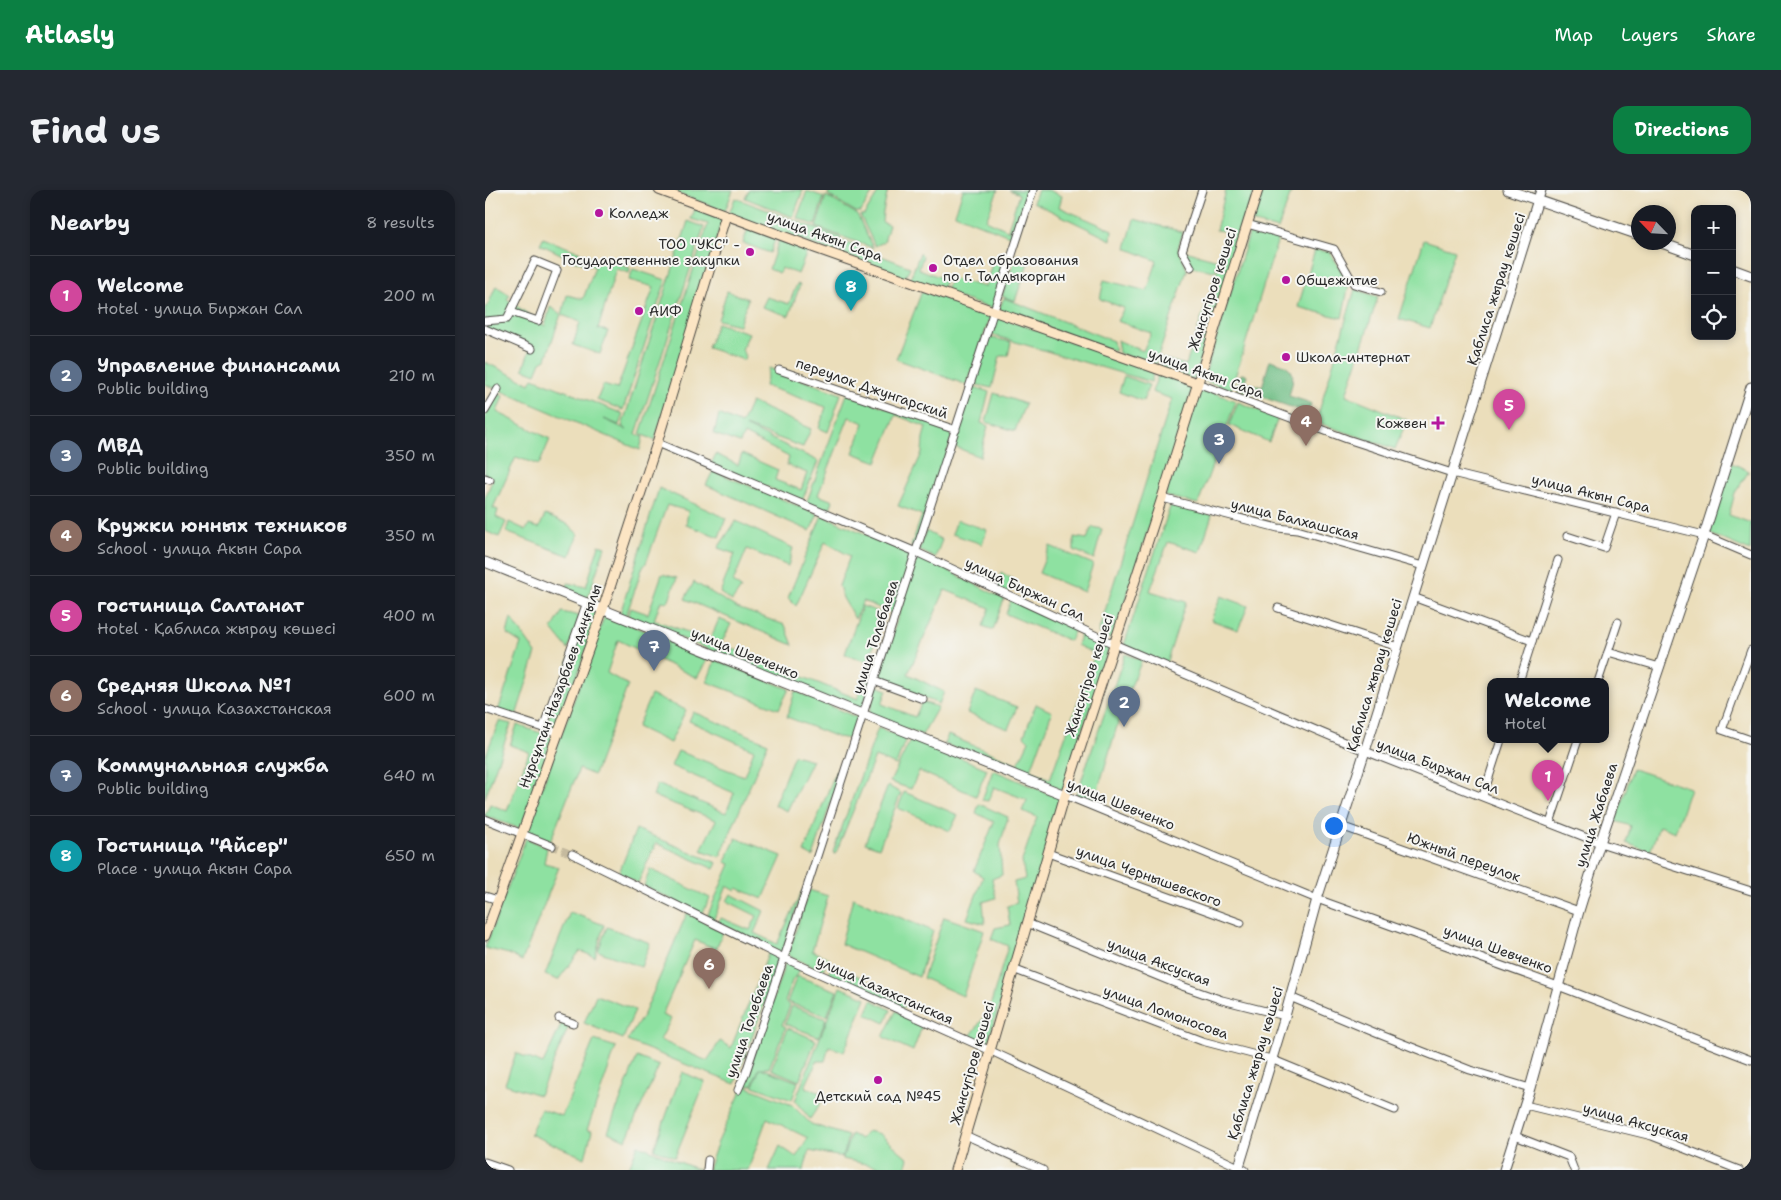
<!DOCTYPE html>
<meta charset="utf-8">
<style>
:root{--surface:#171b24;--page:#242831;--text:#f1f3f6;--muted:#9ea1a6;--line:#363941;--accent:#0b8043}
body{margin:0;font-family:"Shantell Sans",sans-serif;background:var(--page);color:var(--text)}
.controls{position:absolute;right:15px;top:15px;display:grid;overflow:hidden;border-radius:10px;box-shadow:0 2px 8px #0003}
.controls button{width:45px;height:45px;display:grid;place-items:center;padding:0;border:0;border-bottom:1px solid var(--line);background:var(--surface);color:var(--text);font:25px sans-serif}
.compass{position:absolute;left:1146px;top:15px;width:45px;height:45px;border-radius:50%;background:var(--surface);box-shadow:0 2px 8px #0003;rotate:295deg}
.you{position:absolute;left:848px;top:635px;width:18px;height:18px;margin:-12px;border:4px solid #fff;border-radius:50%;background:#1a73e8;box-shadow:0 0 0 8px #1a73e833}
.badge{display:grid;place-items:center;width:32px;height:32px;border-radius:50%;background:var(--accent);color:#fff;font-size:16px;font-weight:700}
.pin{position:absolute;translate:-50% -41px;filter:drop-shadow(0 1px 2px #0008)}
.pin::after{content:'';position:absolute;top:26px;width:18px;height:15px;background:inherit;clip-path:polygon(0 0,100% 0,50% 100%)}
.popup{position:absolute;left:1002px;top:488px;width:122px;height:65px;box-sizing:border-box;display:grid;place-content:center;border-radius:10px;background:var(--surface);filter:drop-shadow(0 1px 4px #0005);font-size:16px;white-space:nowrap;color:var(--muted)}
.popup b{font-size:19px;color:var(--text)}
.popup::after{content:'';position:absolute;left:50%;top:100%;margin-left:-10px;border:10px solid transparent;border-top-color:var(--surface)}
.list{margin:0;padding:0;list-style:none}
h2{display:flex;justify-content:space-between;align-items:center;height:65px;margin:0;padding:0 20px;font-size:21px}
h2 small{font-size:16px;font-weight:400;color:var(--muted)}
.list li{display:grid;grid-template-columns:32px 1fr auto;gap:15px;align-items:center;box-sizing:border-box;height:80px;padding:0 20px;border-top:1px solid var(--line)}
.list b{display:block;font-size:19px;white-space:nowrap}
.list p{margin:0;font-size:16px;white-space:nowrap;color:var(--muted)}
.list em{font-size:16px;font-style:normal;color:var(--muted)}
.icon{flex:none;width:28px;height:28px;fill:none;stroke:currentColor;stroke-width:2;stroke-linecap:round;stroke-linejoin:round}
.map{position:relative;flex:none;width:1266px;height:980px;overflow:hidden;border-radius:15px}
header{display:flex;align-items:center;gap:30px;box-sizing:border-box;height:70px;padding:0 25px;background:var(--accent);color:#fff}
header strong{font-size:24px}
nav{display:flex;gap:28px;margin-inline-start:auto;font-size:18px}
.intro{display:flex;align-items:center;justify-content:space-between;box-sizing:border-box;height:120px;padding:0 30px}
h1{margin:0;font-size:35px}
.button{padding:12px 22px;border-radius:15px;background:var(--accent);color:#fff;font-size:18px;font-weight:700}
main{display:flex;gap:30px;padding:0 30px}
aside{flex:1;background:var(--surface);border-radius:15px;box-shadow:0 2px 8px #0003}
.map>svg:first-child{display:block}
.green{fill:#8ee1a1;stroke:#5c8666}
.forest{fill:#72bf87;stroke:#4e7559}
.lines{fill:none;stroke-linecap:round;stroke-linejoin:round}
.minor-tunnel{stroke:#c5ba9e;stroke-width:7;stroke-dasharray:7 3.5;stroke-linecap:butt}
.minor-casing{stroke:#484641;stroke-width:9}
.tertiary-casing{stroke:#484641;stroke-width:11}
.secondary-casing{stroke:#484641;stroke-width:11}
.minor{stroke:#fff;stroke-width:7}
.tertiary{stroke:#fff;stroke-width:9}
.secondary{stroke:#fce5c4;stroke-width:9}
.poi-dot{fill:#b5179e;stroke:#f6f6f2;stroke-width:2}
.labels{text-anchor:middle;stroke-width:4;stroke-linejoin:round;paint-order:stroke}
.poi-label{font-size:14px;fill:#2b2b2b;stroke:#f6f6f2;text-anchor:start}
.street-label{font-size:14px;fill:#2b2b2b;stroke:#f6f6f2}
</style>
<header>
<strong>Atlasly</strong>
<nav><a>Map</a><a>Layers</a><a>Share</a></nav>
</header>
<div class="intro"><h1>Find us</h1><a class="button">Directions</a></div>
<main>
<aside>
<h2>Nearby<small>8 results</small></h2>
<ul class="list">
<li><span class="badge" style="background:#d1479c">1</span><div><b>Welcome</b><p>Hotel · улица Биржан Сал</p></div><em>200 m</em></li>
<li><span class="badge" style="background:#5c6f8a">2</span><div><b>Управление финансами</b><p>Public building</p></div><em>210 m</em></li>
<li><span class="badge" style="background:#5c6f8a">3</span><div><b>МВД</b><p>Public building</p></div><em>350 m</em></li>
<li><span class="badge" style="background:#8d6e63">4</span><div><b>Кружки юнных техников</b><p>School · улица Акын Сара</p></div><em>350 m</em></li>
<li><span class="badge" style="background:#d1479c">5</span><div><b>гостиница Салтанат</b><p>Hotel · Қаблиса жырау көшесі</p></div><em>400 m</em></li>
<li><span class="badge" style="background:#8d6e63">6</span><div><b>Средняя Школа №1</b><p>School · улица Казахстанская</p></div><em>600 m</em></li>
<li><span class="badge" style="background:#5c6f8a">7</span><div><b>Коммунальная служба</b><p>Public building</p></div><em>640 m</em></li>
<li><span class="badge" style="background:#0f9aa8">8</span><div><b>Гостиница &quot;Айсер&quot;</b><p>Place · улица Акын Сара</p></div><em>650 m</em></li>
</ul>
</aside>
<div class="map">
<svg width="1266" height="980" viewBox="0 0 1266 980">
<rect width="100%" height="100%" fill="#f6f6f2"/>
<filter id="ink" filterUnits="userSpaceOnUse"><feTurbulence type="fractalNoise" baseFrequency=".02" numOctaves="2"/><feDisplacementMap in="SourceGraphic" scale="10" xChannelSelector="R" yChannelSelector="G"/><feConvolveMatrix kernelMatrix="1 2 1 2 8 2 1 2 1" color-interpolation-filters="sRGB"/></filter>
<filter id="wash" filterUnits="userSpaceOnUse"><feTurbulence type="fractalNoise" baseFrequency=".0096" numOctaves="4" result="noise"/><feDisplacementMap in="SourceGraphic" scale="20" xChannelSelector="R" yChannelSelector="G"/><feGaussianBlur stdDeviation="1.12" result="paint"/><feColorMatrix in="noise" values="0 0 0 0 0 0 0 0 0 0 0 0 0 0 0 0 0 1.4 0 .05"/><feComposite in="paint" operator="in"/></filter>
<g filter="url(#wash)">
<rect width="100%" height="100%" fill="#ebdebb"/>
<g class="green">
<polygon points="183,0 248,0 240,21"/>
<polygon points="264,0 318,0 308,27 260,8"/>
<polygon points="344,0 389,0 376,22 371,22 343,5"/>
<polygon points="395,0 403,0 398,22 397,32 404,35 399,52 390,56 375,25 379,25"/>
<polygon points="478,0 513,0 501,30 529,43 529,48 470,24"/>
<polygon points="524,0 544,0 532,42 523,39 534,4"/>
<polygon points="553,0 563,0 577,6 574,17 627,40 626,50 548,12"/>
<polygon points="741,0 770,0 709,190 675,178 676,168 701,175 745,42 731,40"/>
<polygon points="776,0 807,0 793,39 766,32"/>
<polygon points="322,1 339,7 330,35 312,28"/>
<polygon points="341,6 372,24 388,58 331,37"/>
<polygon points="250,8 356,48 350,63 244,24"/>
<polygon points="211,17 238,27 170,250 155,244 223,34 206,29"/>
<polygon points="649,29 698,42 693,58 702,80 670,176 634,163 632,150 658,161 666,143 632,131 639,118 615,109 619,90 662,101 672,71 641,58"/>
<polygon points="203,31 219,37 151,244 158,247 155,260 0,194 0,172 45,194 48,188 138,224 134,235 119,229 142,240 137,236"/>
<polygon points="264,36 292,45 285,63 258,53"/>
<polygon points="766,38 794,46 746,200 718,190"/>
<polygon points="295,47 324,57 313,84 296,78 294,83 284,79"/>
<polygon points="58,48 120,72 123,66 139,72 138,76 145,78 144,83 131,79 113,139 123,141 115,164 88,155 95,132 77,125 82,105 98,109 110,77 88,70 55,54"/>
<polygon points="939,50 970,60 945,138 914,129"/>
<polygon points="357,51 425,77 419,90 353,62"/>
<polygon points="830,60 845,62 864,94 857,128 813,117"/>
<polygon points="700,61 733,70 730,81 706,77"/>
<polygon points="435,63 438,66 434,79 460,89 458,101 425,89"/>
<polygon points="532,64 544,70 530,111 517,106"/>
<polygon points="508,71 521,76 508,119 460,103 465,88 500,97"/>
<polygon points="148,79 181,90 138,220 112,210 118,195 132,199 169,97 144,90"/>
<polygon points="312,94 315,95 304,126 277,117 282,107 304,114"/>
<polygon points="11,96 25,105 22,109 60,136 65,117 76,124 61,169 56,172 51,184 38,179 45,159 0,142 0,118 3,115"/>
<polygon points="870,99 893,107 861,205 922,230 910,259 831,232"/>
<polygon points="242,101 263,109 254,135 233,130"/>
<polygon points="437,101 506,124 482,195 411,169"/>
<polygon points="519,108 628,151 630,161 513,121"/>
<polygon points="510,126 669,180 666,192 504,144"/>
<polygon points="232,133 264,143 257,160 260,165 259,170 223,158"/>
<polygon points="503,147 526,152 523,166 515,166 507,198 488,194"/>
<polygon points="284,178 356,204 343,242 334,238 341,217 280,196"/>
<polygon points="674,182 709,194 628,450 613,443 687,209 667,202"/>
<polygon points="639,186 664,195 658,211 634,202"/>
<polygon points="487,196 504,202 496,233 503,236 495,267 468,256"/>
<polygon points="714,197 751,211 713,314 680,306"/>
<polygon points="13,203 18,206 12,222 65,249 54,275 31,267 8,318 13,320 11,327 21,332 14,347 0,341 0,308 8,289 0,285 0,244 2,242 0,240 0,227"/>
<polygon points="509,203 540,214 530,241 501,232"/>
<polygon points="362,204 469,241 431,359 426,356 437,325 413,316 437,263 438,248 441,237 411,225 392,272 368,263 379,233 364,227 333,305 348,311 343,323 321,314"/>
<polygon points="266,212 326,239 318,257 260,236 333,271 317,311 226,274 231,264 253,275 257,264 293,280 290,290 316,300 322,283 302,275 304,267 259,244 255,253 229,244 234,224 256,234"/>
<polygon points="753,212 793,228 784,252 744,235"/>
<polygon points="1247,273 1264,281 1250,303 1244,325 1266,333 1265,361 1223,343"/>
<polygon points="228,281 333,324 325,341 221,295"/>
<polygon points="174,298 241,328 234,347 201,335 203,321 182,315 161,373 157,379 141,426 135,424"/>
<polygon points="686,314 727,325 715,362 683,352 665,401 701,412 681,474 638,458"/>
<polygon points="60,325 82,334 93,344 85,366 21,342 24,332 41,340 44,335 54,338"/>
<polygon points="337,325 428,365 411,425 378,411 370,429 358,408 354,396 365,366 340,352 311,416 303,408"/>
<polygon points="472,330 502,340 497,354 467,344"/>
<polygon points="251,331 308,358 303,376 262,359 248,392 256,398 247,411 235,403 250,364 233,358"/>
<polygon points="607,337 617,339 609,369 589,360 589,347 602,349"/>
<polygon points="441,341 457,350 450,368 434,360"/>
<polygon points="114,355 120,357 102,410 81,400 83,393 101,397"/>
<polygon points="565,356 608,374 599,402 554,383"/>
<polygon points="433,365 519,409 508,440 498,436 505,418 460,400 423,484 459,502 454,514 393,489"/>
<polygon points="516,382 529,390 523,403 512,397"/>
<polygon points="177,384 192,388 183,412 176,411 169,430 225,450 234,429 246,434 236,454 373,509 379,486 387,489 376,523 143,426 146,418 163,424"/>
<polygon points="209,392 252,418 300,435 308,455 200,409"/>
<polygon points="736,406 763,416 753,440 726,430"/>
<polygon points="526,409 590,439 585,451 521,424"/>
<polygon points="377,416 400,424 383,472 360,464"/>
<polygon points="102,418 114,423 73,540 61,536"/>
<polygon points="77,422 95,426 83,459 67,439"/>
<polygon points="120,425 224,466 212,488 133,450 122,483 143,495 109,585 94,579 65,652 41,641"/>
<polygon points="26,428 51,463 31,526 13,521 36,453 22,444"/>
<polygon points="596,442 624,458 578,601 459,554 463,545 533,574 544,551 539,546 551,514 567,522 546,580 565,589 610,464 592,455"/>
<polygon points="640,464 657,470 639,513 609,613 591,606"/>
<polygon points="230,470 304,499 294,519 222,492"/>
<polygon points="391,495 402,500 397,514 430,527 437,512 453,517 437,545 384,525"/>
<polygon points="310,501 373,528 366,549 352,547 302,527"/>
<polygon points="491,501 532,517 523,539 482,523"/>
<polygon points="166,505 201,520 185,553 152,537"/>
<polygon points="208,522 283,553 235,667 216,660 231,630 168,606 172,594 241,623 249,603 186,576 193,561 259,586 269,560 204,531"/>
<polygon points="14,531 26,534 0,608 0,567"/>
<polygon points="32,535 68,547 36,639 0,626 5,614 22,621 44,562 25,555"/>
<polygon points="393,538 421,548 411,575 390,567 350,665 348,662"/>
<polygon points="427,547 502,579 491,606 434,581 426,599 405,592"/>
<polygon points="309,565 327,570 302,621 289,615"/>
<polygon points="1148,579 1205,598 1190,642 1174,636 1165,662 1141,653 1146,636 1130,631"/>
<polygon points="508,580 576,609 502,857 484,848 504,820 523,756 506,749 510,738 525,735 522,716 532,713 529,692 540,689 537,671 552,627 537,621 542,610 509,597 503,611 497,610"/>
<polygon points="351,581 355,584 328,667 319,662"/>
<polygon points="403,596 416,603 394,658 380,653"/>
<polygon points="419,602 473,625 465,641 413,618"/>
<polygon points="494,614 523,627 515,655 517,685 507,689 511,708 498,712 500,734 482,729 498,687 489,681 509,632 491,623"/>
<polygon points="151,639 232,673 229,679 171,653 153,693 134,683"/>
<polygon points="41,648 62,658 59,673 74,677 37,771 24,764 0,758"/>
<polygon points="251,648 297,666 278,709 252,698 251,701 242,696 228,731 221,729 245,674 240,672"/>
<polygon points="165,679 225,708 217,724 159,696"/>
<polygon points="324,700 343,706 327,761 344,768 337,781 303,765"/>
<polygon points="317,701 297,764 233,732 236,728 265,740 272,726 242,711 246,704 279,721 269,743 292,754"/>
<polygon points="368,708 448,741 434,787 356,754"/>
<polygon points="85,722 119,735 110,767 95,761 73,790 60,785"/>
<polygon points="202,723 238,742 231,759 210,750 177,825 186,829 175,850 222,871 235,851 246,858 284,762 295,770 250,894 142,851 159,824"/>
<polygon points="459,727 499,741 478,806 438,788"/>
<polygon points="122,737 165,753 156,777 113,761"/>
<polygon points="301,771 316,778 307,791 300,812 305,816 297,835 301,837 284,878 276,878 313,892 307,910 268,896 275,877 267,895 260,896 307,915 326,934 363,946 358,967 366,944 376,949 382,941 395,944 423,968 420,980 408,980 358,969 358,967 324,961 319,980 284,980 295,956 311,967 323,948 282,928 263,980 223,980 232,954 259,895"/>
<polygon points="348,773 423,812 418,818 343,785"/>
<polygon points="312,786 352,801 342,826 302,812"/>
<polygon points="355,797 381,808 359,862 344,856 340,871 332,871 320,897 341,905 325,929 310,911"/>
<polygon points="111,805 150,820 138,849 99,833"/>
<polygon points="387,810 406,820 400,833 381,824"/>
<polygon points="307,816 341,829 334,847 300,834"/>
<polygon points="411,821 438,834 428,861 398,847"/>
<polygon points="77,833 84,836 54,905 20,894 31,863 58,874"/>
<polygon points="303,838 331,850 314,891 286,879"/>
<polygon points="109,850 131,857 102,940 107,941 100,968 45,944 56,919 77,926"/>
<polygon points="152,867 174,876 141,950 123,942"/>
<polygon points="197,882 220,892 190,967 169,959"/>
<polygon points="153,955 214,980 143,980"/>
</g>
<path class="forest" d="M785 170C810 177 811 181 804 206L826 213 823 223 751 198 756 184 762 185 760 192 777 197Z"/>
</g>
<g filter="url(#ink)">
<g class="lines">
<polyline class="minor-tunnel" points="67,656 87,664"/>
<defs>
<g id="minor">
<polyline points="762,34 849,59 869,94 896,102"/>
<polyline points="706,77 697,61 717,0"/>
<polyline points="0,131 22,129 50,71 72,80 53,131 26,122"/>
<polyline points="0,139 47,159"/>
<polyline points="294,180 471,240"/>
<polyline points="712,193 862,249 967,283 1219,345 1266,365"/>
<polyline points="0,221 13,199"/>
<polyline points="172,253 431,362 629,454 880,561 1115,653 1266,701"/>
<polyline points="0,288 5,290"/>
<polyline points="677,308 793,338 812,340 938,376"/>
<polyline points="1082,346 1119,358 1131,323"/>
<polyline points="928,407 1047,451"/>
<polyline points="793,418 913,457"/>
<polyline points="1266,460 1237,540 1266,550"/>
<polyline points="1123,462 1175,477"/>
<polyline points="389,491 438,509"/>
<polyline points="1034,492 1073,370"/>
<polyline points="1113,492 1133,432"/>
<polyline points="0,519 73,543"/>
<polyline points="58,538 102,412"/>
<polyline points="580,605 832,709 1073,796 1266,870"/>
<polyline points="998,606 1016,550"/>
<polyline points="0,629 67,656"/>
<polyline points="1065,633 1093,550"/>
<polyline points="856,636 1094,721"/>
<polyline points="563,663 756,733"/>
<polyline points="87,664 299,768 504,860 760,980"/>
<polyline points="0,706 13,710"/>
<polyline points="542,733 697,796 737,810 800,826"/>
<polyline points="528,779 717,851 786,869 910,920"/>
<polyline points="805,807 891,843 985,880 1045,898"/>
<polyline points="74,828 88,833"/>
<polyline points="253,900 261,882 299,768 548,0"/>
<polyline points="1040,915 1167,946 1254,980"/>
<polyline points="480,945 558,980"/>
<polyline points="1030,946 1084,967 1089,980"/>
<polyline points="0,972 23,980"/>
<polyline points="222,980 223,970"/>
</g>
<g id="tertiary">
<polyline points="1023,0 1154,45"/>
<polyline points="1174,52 1210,65"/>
<polyline points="1247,79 1266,86"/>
<path d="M0 372C194 449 386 529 580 605"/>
<polyline points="753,980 800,826 832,709 880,561 1056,0"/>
<polyline points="1019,980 1045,898 1094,721 1115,653 1219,345 1266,197"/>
</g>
<g id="secondary">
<polyline points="174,0 330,58 712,193"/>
<polyline points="0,746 118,419 172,253 241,25"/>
<polyline points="470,980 580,605 677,308 773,0"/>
</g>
</defs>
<use href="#minor" class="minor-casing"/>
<use href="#tertiary" class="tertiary-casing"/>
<use href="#secondary" class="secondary-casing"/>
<use href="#minor" class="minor"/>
<use href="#tertiary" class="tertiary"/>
<use href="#secondary" class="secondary"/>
</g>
</g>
<g class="poi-dot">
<circle cx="114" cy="23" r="5"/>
<circle cx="265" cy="62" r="5"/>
<circle cx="448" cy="78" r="5"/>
<circle cx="801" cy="90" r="5"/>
<circle cx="154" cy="121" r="5"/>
<circle cx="801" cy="167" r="5"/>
<path d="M950.5 225.5h5v5h5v5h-5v5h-5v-5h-5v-5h5z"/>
<circle cx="393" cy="890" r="5"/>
</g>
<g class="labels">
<g class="poi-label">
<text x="124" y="28">Колледж</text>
<text x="255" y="59" text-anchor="end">ТОО "УКС" -<tspan x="255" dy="16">Государственные закупки</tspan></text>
<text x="458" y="75">Отдел образования<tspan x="458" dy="16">по г. Талдыкорган</tspan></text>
<text x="811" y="95">Общежитие</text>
<text x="164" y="126">АИФ</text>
<text x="811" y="172">Школа-интернат</text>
<text x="942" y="238" text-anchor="end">Кожвен</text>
<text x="393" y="911" text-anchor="middle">Детский сад №45</text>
</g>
<g class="street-label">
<text transform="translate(340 46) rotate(20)" y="5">улица Акын Сара</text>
<text transform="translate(727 99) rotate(-72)" y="5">Жансүгіров көшесі</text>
<text transform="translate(1011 99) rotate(-72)" y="5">Қаблиса жырау көшесі</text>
<text transform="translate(721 183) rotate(20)" y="5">улица Акын Сара</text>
<text transform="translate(387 198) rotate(19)" y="5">переулок Джунгарский</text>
<text transform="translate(1106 303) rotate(14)" y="5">улица Акын Сара</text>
<text transform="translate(810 329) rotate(14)" y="5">улица Балхашская</text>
<text transform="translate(540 399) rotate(25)" y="5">улица Биржан Сал</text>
<text transform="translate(390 447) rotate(-72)" y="5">улица Толебаева</text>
<text transform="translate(260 463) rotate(22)" y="5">улица Шевченко</text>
<text transform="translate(604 485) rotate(-72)" y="5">Жансүгіров көшесі</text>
<text transform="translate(889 485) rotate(-73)" y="5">Қаблиса жырау көшесі</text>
<text transform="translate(75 496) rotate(-70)" y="5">Нұрсұлтан Назарбаев даңғылы</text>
<text transform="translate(953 576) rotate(21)" y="5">улица Биржан Сал</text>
<text transform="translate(636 614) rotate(22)" y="5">улица Шевченко</text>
<text transform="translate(1111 625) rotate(-72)" y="5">улица Жабаева</text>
<text transform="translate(979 667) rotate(20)" y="5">Южный переулок</text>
<text transform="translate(664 686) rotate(20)" y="5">улица Чернышевского</text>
<text transform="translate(1013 759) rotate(20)" y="5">улица Шевченко</text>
<text transform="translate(674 772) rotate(21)" y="5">улица Аксуская</text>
<text transform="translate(400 800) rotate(24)" y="5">улица Казахстанская</text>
<text transform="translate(681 822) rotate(20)" y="5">улица Ломоносова</text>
<text transform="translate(264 831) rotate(-71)" y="5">улица Толебаева</text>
<text transform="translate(487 873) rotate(-74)" y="5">Жансүгіров көшесі</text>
<text transform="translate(770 873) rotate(-73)" y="5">Қаблиса жырау көшесі</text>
<text transform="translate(1151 932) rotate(16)" y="5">улица Аксуская</text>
</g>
</g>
</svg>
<div class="controls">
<button>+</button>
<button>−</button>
<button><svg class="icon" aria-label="locate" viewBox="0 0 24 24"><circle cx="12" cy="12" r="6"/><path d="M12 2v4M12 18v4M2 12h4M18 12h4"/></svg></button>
</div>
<svg class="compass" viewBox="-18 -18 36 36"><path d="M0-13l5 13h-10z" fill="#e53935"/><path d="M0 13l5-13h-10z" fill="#9ea1a6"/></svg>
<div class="you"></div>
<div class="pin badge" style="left:1063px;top:611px;background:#d1479c">1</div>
<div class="popup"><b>Welcome</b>Hotel</div>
<div class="pin badge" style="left:639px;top:537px;background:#5c6f8a">2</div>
<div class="pin badge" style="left:734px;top:274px;background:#5c6f8a">3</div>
<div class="pin badge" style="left:821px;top:256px;background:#8d6e63">4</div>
<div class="pin badge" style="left:1024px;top:240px;background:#d1479c">5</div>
<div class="pin badge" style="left:224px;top:799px;background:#8d6e63">6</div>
<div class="pin badge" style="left:169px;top:481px;background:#5c6f8a">7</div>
<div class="pin badge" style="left:366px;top:121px;background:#0f9aa8">8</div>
</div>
</main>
